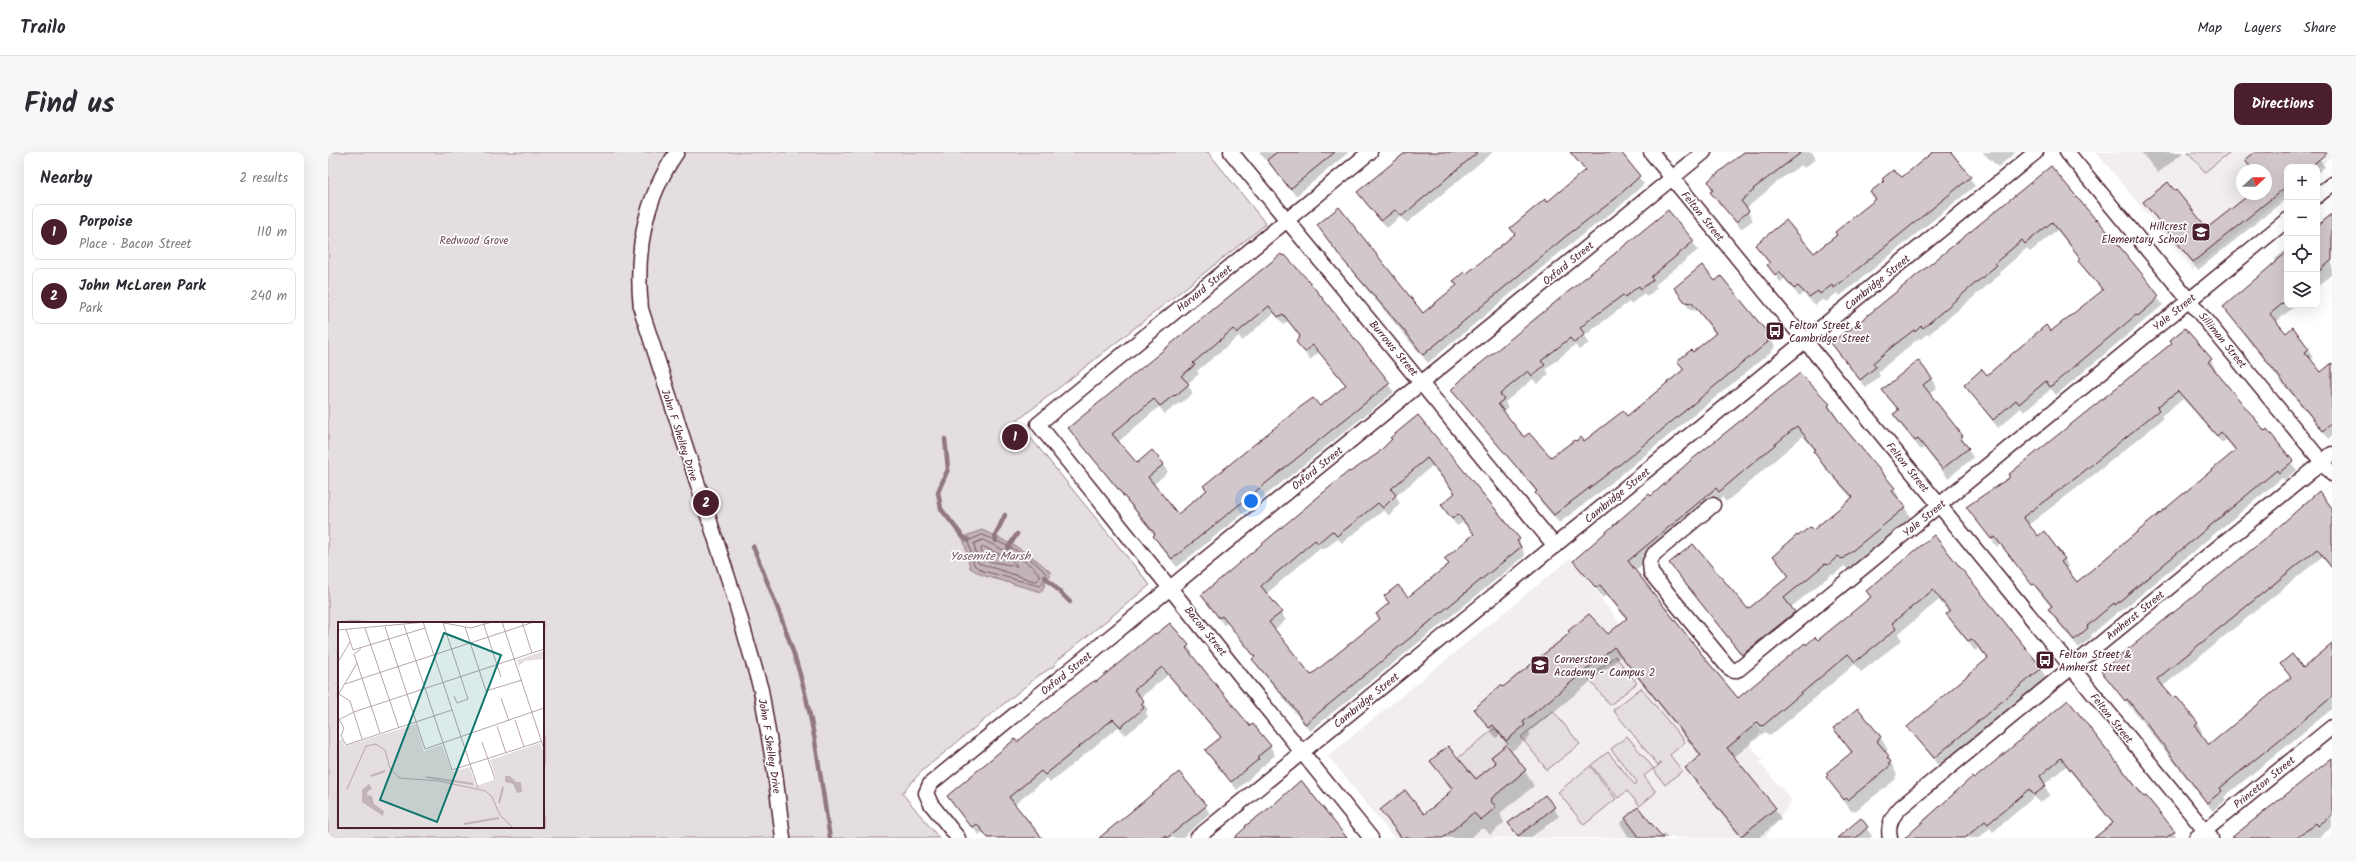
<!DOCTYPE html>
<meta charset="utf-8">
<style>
:root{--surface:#fff;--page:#f7f7f7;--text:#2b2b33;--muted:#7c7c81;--line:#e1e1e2;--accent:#4a1f2b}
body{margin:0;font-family:Kalam,sans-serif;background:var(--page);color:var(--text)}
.controls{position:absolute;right:12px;top:12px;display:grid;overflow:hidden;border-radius:8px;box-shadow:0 4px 16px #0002}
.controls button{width:36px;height:36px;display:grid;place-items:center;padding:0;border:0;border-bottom:1px solid var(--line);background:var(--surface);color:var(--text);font:20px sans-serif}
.compass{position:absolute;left:1908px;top:12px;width:36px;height:36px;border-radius:50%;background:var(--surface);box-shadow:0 4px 16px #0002;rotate:69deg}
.you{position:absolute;left:923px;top:349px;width:14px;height:14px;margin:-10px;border:3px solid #fff;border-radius:50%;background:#1a73e8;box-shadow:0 0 0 6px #1a73e833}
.badge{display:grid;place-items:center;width:26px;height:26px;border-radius:50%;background:var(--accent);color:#fff;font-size:13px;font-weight:700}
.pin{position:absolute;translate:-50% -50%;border:2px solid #fff;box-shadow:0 1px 4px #0006}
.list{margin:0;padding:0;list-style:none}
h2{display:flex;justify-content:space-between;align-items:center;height:52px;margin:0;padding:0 16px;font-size:17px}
h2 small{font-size:13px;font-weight:400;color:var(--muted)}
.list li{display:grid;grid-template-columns:26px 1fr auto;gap:12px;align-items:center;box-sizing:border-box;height:56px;margin:0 8px 8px;padding:0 8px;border:1px solid var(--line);border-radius:8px}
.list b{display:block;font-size:15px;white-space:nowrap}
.list p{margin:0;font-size:13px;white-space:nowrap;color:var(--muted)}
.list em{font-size:13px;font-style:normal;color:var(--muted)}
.icon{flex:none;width:22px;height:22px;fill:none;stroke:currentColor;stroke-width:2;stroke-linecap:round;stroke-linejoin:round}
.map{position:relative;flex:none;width:2004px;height:686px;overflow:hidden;border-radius:8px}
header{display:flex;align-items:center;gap:24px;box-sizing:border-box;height:56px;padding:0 20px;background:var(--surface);border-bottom:1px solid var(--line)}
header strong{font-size:19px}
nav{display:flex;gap:22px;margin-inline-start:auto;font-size:14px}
.intro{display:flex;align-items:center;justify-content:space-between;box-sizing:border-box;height:96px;padding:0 24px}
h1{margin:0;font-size:28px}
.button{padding:10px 18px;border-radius:8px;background:var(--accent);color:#fff;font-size:14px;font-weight:700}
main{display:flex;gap:24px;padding:0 24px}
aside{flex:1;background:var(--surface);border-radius:8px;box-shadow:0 4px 16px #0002}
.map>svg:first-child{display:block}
.built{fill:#f2eeef;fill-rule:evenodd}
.green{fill:#e5dee0;stroke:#987e86;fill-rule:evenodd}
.water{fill:#c1b3b6;stroke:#91787e}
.shadow{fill:#0003;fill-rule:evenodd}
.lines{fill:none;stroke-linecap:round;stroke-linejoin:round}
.shore{stroke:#7a5a63;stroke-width:1}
.stream{stroke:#91787e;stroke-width:4.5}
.building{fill:#d2c7cb;stroke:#4a1f2b;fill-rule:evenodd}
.minor-casing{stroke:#4a1f2b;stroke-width:17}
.minor{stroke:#fff;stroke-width:14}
.labels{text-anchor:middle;stroke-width:3.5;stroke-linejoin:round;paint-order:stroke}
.street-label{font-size:11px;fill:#4a1f2b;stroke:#fff}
.poi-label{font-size:11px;fill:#4a1f2b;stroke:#fff;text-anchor:start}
.park-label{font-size:11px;fill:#714f58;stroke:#fff}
.water-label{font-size:12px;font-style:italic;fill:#74535c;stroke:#fff}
.inset-river{fill:none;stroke:#c1b3b6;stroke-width:2}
.inset-road{fill:none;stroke:#b7a5aa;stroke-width:1}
.view{fill:#0f766e;fill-opacity:0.15;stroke:#0f766e;stroke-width:2}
.inset-edge{fill:none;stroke:#4a1f2b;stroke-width:2}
</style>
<header>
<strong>Trailo</strong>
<nav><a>Map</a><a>Layers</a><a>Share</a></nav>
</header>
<div class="intro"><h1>Find us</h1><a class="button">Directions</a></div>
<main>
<aside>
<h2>Nearby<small>2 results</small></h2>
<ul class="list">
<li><span class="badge">1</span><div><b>Porpoise</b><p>Place · Bacon Street</p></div><em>110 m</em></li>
<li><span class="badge">2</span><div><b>John McLaren Park</b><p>Park</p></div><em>240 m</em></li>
</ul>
</aside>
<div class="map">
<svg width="2004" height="686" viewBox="0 0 2004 686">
<rect width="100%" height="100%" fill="#fff"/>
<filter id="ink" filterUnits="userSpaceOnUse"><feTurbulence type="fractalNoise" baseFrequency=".025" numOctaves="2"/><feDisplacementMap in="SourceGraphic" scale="8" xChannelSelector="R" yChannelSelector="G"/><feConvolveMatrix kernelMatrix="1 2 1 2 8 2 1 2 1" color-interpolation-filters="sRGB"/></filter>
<g filter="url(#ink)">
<g class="built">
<path d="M1768 0H2004V4L1989 17V15H1959V41L1865 118ZM1914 18H1938V42H1914Z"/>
<polygon points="1243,406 1293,473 1407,547 1434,580 1421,591 1435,608 1432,611 1464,649 1437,686 1066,686 1000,604"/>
</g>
<g class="green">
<path d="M0 0H880L938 72 689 269 822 433 730 508 726 514 710 524 594 619 574 641 611 686H0ZM11 471H215V675H11Z"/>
<polygon points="1860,0 1902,0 1877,20"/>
<polygon points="1287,504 1309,531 1282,553 1260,526"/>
<polygon points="1313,536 1357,590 1342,603 1354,619 1337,633 1325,617 1316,624 1328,640 1312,654 1299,639 1290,646 1263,613 1280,600 1307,633 1309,630 1283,597 1299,584 1326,617 1334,610 1330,613 1285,558"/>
<polygon points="1225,559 1252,592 1219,618 1193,585"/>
<polygon points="1167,576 1180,592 1163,605 1168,611 1148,627 1130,606"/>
<polygon points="1262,614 1288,647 1256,673 1230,640"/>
</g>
<path class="water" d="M654 378C680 390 704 401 723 421L713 440 654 423 642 416 635 385Z"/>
<g class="shadow">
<polygon points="931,0 1021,0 968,44"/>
<polygon points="1077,0 1165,0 1079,71 1072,65 1059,76 1031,40"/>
<polygon points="1243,0 1291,0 1316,32 1291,55 1241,93 1100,211 1020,115 990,73 1095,162 1129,134 1126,129 1138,124 1187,83 1183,76 1219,51 1257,19"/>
<polygon points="1418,0 1484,0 1488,7 1476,16 1473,13 1450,29 1418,57 1425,68 1413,77 1384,40"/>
<polygon points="1607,0 1622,0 1647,34 1512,144 1509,141 1498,150 1495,147 1487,153 1475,141 1471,145 1457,126 1452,130 1429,93 1486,102 1548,48 1543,40 1574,26"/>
<polygon points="1654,0 1688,0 1670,15"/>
<polygon points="1813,0 1856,0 1830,21"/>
<polygon points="1928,0 1987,0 1997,15 1989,21 1989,15 1959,15 1959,46 1870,118 1816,51 1879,78 1923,42 1938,42 1938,18 1924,18 1918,9"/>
<polygon points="1723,16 1768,70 1782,83 1835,153 1728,243 1723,237 1696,260 1693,256 1670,276 1637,233 1658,225 1723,181 1775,139 1757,118 1753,108 1729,78 1702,100 1699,96 1672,120 1673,122 1600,183 1599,182 1593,187 1591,186 1550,220 1552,224 1538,236 1504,192 1519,182"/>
<polygon points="2004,63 2004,122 1989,135 1989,74"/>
<polygon points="1365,90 1370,98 1327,133 1329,136 1319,145 1316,141 1303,152 1301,150 1265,177 1257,184 1261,191 1251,198 1247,193 1218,217 1221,222 1209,232 1205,227 1177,250 1180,256 1175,260 1196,286 1223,307 1256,291 1299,266 1356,219 1351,210 1365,202 1388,183 1370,159 1362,158 1347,136 1387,130 1442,185 1447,194 1444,199 1272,340 1231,371 1213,350 1209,341 1125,238"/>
<polygon points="1959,97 1959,153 1968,153 1948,170 1957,182 1980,197 1985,206 1983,208 1993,221 2004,212 2004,284 2001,287 1949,225 1927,193 1925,195 1896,155 1949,110 1947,107"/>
<path d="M980 129 1066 240 849 415 831 393 827 384 741 277ZM946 161 956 173 960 169 972 185 969 190 982 208 991 200 1018 234 992 255 877 334 879 339 850 363 825 333 840 320 835 312H809L790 290 831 255 837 262 851 251 852 252 865 241 859 232 871 222 869 219 911 184 914 189Z"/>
<path d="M1857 178 1883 208 1887 216 1885 218 1969 318 1956 328 1954 326 1792 460 1791 459 1763 483 1764 485 1751 496 1726 466 1721 458 1724 456 1672 392 1669 395 1640 356 1683 325 1845 192ZM1855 247 1894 291 1898 288 1908 300 1748 431 1738 418 1741 416 1737 408 1716 381 1710 385 1700 373 1753 333 1835 267 1833 264Z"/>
<polygon points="1472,222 1501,253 1513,272 1566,337 1583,366 1521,418 1516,414 1506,423 1504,422 1462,456 1472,471 1421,513 1342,412 1420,459 1461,426 1446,405 1470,386 1485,380 1524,347 1492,310 1487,298 1475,284 1398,350 1394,345 1307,419 1410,547 1478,494 1490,489 1543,446 1539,440 1605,385 1713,517 1719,527 1612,616 1581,575 1660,508 1651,496 1647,499 1626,473 1620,462 1621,461 1611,448 1570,482 1574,488 1533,520 1527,512 1442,584 1437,580 1405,606 1447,657 1453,667 1430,686 1413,686 1365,627 1359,616 1372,604 1293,505 1201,580 1203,584 1184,599 1172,583 1168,586 1148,558 1175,537 1280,484 1299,468 1278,443 1275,446 1247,410"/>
<polygon points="1603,226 1609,236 1601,242 1634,285 1645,306 1620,326 1596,296 1593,298 1572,272 1566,263 1570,259 1556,238"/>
<path d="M1090 264 1191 388 1197 404 982 579 930 515 926 507 927 506 899 471 896 473 874 443 1022 322 1050 303ZM1104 314 1127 342 1114 353 1119 361 1129 374 1135 370 1146 383 1118 407 1121 413 1080 447 1057 445 1061 452 1049 462 1052 468 983 524 946 478 958 468 938 442 993 395 995 398 1010 387 1014 391 1056 358 1061 364 1072 352 1068 344Z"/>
<polygon points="2004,357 2004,417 1994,405 1834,535 1844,548 1848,545 1870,572 1874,580 1872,582 1881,594 1964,527 1954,512 1975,517 2004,494 2004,557 1896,645 1898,648 1885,659 1774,519"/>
<polygon points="860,494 865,502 863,504 922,575 942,594 947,603 909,638 878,599 893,586 840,523 812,546 820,558 818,560 820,565 808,575 798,583 790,575 722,631 719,626 686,653 712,686 660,686 654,680 651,683 626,653 689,591 768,532"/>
<polygon points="1740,549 1850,686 1768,686 1785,672 1738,614 1716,633 1722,643 1712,651 1706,645 1665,680 1662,676 1651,686 1579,686 1593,673 1592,671 1644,627 1646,628"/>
<polygon points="1529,557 1553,586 1560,598 1557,600 1556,609 1560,604 1569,623 1567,625 1568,627 1527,659 1526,658 1524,660 1499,625 1524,602 1506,576"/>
<polygon points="1164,606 1197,619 1206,634 1172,661 1176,671 1162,683 1157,677 1153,677 1142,686 1072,686 1053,659 1096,664 1124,639 1103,609 1148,629 1168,613"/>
<polygon points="2004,606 2004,675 1990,686 1910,686"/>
<polygon points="1217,644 1231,664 1202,686 1191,686 1182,671"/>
<polygon points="877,654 882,662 854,686 773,686"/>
<polygon points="1310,657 1333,685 1336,681 1340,686 1301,686 1292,671"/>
<polygon points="1532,668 1544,684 1542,686 1511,686"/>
</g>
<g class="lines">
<g class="shore">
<path d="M655 383C677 393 704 403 719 423L712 434 655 419 646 413 640 389Z"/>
<path d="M655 388C668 395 709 411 712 425L709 429H706L650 411 646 392Z"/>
<polygon points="656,395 685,409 689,414 660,409 655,405 653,397"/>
</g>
<g class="stream">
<polyline points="617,287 620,317 610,340 613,357 635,385 640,388"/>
<polyline points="668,389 667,384 677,363"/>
<path d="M425 394C441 435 459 476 471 519 487 573 493 631 502 686"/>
<polyline points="680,396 689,382"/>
<polyline points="717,425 742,450"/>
</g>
</g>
<g class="building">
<polygon points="949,0 1007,0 962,37 939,8"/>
<polygon points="1078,0 1150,0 1074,64 1067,58 1053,69 1029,40"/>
<polygon points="1242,0 1293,0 1312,24 1287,47 1237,85 1095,203 1080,183 1014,107 989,73 1011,55 1095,161 1129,133 1125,129 1136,120 1138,122 1187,82 1182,76 1217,47 1219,50 1257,18"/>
<polygon points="1416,0 1474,0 1425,37 1426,38 1413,49 1421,59 1408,70 1382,40 1385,38 1380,29"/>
<polygon points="1605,0 1623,0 1643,25 1506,136 1504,133 1492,142 1490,139 1481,145 1470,134 1466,137 1451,119 1447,123 1439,113 1442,111 1427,93 1458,68 1486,101 1509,83 1507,80 1548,47 1542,40 1556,29 1554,27 1565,18 1574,25"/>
<polygon points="1927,0 2000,0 1982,15 1959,15 1959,34 1865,110 1815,50 1840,30 1847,39 1848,38 1879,76 1922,42 1938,42 1938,18 1924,18 1917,8"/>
<polygon points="1723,14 1768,68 1769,67 1819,128 1831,144 1825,151 1810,164 1808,163 1722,235 1718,229 1691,252 1688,248 1665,268 1636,233 1654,217 1659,223 1718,173 1723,179 1775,138 1750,109 1753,107 1724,70 1697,92 1694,88 1667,111 1669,113 1595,176 1593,174 1587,180 1586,178 1565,194 1545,211 1548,215 1532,228 1503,191 1518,179 1519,180"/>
<polygon points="1340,58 1366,89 1323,125 1325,128 1313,137 1311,134 1297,145 1295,143 1260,169 1252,176 1257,182 1246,191 1242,186 1213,209 1217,213 1204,224 1200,219 1172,242 1176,247 1170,252 1196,285 1201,281 1223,305 1247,288 1248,289 1253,285 1256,289 1295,259 1299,264 1356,217 1349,209 1363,198 1365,200 1388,181 1364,151 1357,150 1346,136 1374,113 1387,129 1393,124 1443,185 1439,188 1440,190 1295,310 1226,363 1207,341 1209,339 1123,238 1136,225"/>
<polygon points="2004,62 2004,108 1989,121 1989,74"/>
<polygon points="1959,100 1959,148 1942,162 1958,181 1965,175 1981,197 1977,200 1993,220 2004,211 2004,271 1995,279 1895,155"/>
<path d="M953 102 955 104 957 103 980 128 1062 231 844 407 825 384 827 382 740 276ZM941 154 950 165 955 162 972 184 968 190 977 200 985 193 1018 233 992 254 985 246 971 256 875 334 879 338 850 362 820 325 836 312 824 298 809 311 784 282 826 247 832 254 846 243 847 244 861 232 853 224 867 213 865 211 905 177 909 181Z"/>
<path d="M1857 176 1884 207 1880 210 1937 279 1939 277 1965 309 1951 321 1949 318 1787 453 1786 451 1759 474 1760 476 1746 488 1720 457 1724 454 1706 432 1704 433 1667 385 1663 387 1638 355 1682 325 1680 323 1844 191 1842 188ZM1850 239 1889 284 1893 280 1908 298 1749 430 1733 410 1737 407 1716 379 1710 384 1695 365 1749 325 1831 258 1829 255Z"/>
<polygon points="1590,208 1604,226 1595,233 1635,284 1632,286 1641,296 1614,317 1590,287 1587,289 1565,262 1571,258 1554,238"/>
<polygon points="1472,221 1502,252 1500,254 1513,272 1567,336 1564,339 1578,355 1514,407 1510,404 1500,413 1497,412 1456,446 1467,460 1414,503 1341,411 1365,392 1420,457 1461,424 1445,404 1469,383 1470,384 1482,375 1485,378 1525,345 1497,315 1485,299 1487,297 1469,274 1391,340 1388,336 1300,409 1380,510 1410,546 1477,491 1478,493 1487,485 1490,488 1543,445 1538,439 1606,383 1714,516 1606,606 1579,575 1660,506 1644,487 1640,489 1618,462 1622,459 1605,438 1564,471 1568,477 1527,510 1520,502 1436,573 1433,574 1430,570 1399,596 1448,656 1413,684 1357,616 1373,603 1286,495 1195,570 1197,573 1178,589 1165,573 1161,576 1146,557 1173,533 1175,535 1242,481 1240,479 1261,462 1280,482 1299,466 1272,433 1268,436 1245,409 1321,342 1323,344 1362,309"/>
<path d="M1090 263 1192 387 1189 389 1193 395 977 572 966 556 924 507 927 505 894 464 891 466 873 443 1021 319 1022 320 1049 302 1064 287 1062 286ZM1099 306 1127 341 1113 353 1124 367 1130 362 1146 382 1116 407 1121 412 1080 445 1070 433 1056 444 1061 451 1048 462 1052 467 983 523 941 470 954 460 933 434 987 388 990 391 1004 379 1009 384 1050 351 1055 356 1068 343 1063 337Z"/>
<polygon points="1991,339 2004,356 2004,416 1989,397 1829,527 1845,546 1848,544 1870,571 1867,574 1881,593 1963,525 1952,512 1964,502 1975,516 2004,492 2004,545 1892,636 1894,639 1879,651 1817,569 1799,547 1797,549 1773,519 1938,386"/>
<polygon points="842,471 861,493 858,496 922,574 925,572 943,594 929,605 931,607 903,630 877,598 893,585 834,515 806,538 816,549 813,552 816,556 804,566 793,575 785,567 717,623 713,619 681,645 714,686 660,686 649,672 645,675 641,673 619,644 687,587 689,590 742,546 766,529 768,530 827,481 828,482"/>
<polygon points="1740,548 1816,645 1818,644 1847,679 1838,686 1766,686 1785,671 1733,606 1712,624 1718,634 1706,643 1701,637 1660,672 1657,669 1637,686 1577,686 1644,625 1646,627"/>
<polygon points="1530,556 1553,585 1549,589 1561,604 1559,605 1563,610 1560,612 1562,614 1520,648 1518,646 1516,648 1498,625 1500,623 1498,621 1524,600 1505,576"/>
<polygon points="1178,593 1198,618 1164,646 1163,649 1168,655 1153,668 1147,662 1144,662 1115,686 1074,686 1052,658 1077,638 1096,662 1120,643 1119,642 1125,637 1102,609 1120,594 1148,627 1168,611 1163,605"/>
<polygon points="2004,606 2004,663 1990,674 1988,671 1969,686 1903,686"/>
<polygon points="851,620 878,653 877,655 839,686 837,684 834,686 771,686"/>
<polygon points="973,628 1019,686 906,686 918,675 917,674 944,654"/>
<polygon points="1217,643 1227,655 1190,684 1180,671"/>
<polygon points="1310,655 1335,686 1312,686 1297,666"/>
<polygon points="1533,666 1540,675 1528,686 1509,686"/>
</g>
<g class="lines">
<defs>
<g id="minor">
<path d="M349 0C316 48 307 99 313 157L405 441 433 538 447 621 455 686"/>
<polyline points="903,0 1227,394"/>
<polyline points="1042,0 710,272 1043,686"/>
<polyline points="1323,0 1883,686"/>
<polyline points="1739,0 2004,322"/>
<polyline points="1989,44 2004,32"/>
<polyline points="1385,353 1326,402 1322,410 1323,421 1400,515 1406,519 1411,517 1959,68"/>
<polyline points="630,686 603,652 598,641 602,632 1376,0"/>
<polyline points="869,686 1708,0"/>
<path d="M1562 686C1559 673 1564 664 1573 655L2004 302"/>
<polyline points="1868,686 2004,575"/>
</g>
</defs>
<use href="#minor" class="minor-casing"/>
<use href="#minor" class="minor"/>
</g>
</g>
<defs>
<symbol id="school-square" viewBox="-11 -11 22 22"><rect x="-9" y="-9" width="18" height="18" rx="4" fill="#4a1f2b" stroke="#fff"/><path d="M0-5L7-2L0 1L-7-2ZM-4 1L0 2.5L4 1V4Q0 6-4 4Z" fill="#fff"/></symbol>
<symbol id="bus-square" viewBox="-11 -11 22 22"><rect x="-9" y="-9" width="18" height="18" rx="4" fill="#4a1f2b" stroke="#fff"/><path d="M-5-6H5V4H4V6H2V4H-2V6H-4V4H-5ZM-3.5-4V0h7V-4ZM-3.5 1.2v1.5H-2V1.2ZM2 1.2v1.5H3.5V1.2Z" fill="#fff"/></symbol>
</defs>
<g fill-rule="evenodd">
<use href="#school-square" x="1862" y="69" width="22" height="22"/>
<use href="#bus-square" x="1436" y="168" width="22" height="22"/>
<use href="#bus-square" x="1706" y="497" width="22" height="22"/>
<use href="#school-square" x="1201" y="502" width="22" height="22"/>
</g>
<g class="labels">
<g class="street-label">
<text transform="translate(1375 64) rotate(51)" y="4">Felton Street</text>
<text transform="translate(1240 111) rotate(-39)" y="4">Oxford Street</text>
<text transform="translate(1549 130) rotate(-39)" y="4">Cambridge Street</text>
<text transform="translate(876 136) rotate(-39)" y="4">Harvard Street</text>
<text transform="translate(1846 160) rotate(-39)" y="4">Yale Street</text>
<text transform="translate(1895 188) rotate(51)" y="4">Silliman Street</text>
<text transform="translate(1066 196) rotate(50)" y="4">Burrows Street</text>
<text transform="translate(352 283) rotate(72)" y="4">John F Shelley Drive</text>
<text transform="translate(1580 315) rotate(51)" y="4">Felton Street</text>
<text transform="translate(989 316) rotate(-39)" y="4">Oxford Street</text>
<text transform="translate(1289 343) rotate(-39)" y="4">Cambridge Street</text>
<text transform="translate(1596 366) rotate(-39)" y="4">Yale Street</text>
<text transform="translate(1807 463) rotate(-39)" y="4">Amherst Street</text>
<text transform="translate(878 479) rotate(51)" y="4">Bacon Street</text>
<text transform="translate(738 521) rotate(-39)" y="4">Oxford Street</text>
<text transform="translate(1038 548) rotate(-39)" y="4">Cambridge Street</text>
<text transform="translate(1784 566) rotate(51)" y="4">Felton Street</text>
<text transform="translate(442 594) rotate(81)" y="4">John F Shelley Drive</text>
<text transform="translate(1936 630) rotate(-39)" y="4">Princeton Street</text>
</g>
<g class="poi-label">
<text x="1859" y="78" text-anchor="end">Hillcrest<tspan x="1859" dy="13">Elementary School</tspan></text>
<text x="1461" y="177">Felton Street &amp;<tspan x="1461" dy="13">Cambridge Street</tspan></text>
<text x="1731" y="506">Felton Street &amp;<tspan x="1731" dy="13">Amherst Street</tspan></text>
<text x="1226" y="511">Cornerstone<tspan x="1226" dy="13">Academy - Campus 2</tspan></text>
</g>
<g class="park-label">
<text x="146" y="92">Redwood Grove</text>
</g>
<g class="water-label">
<text x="662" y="408">Yosemite Marsh</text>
</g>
</g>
<g transform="translate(10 470)">
<rect width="206" height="206" fill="#fff"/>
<path d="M206 29V37L187 39 181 44 179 38ZM78 102 86 129 104 123 114 150 132 145 138 164 158 157 152 138 202 121 206 131V206H0V119L4 117 7 124Z" fill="#e5dee0"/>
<path d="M167 154H172L178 160H183L184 170 179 171 175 162 167 160ZM31 162 34 167 30 169 29 173 34 174 36 182 46 189 45 194 24 180V168Z" fill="#c1b3b6"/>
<path class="inset-river" d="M33 154 47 149M88 155 135 162M161 181 165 165M126 202 161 196"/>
<path class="inset-road" d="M85 0 140 166M101 0 133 6 154 0M145 0 163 55M164 0 206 127M184 0 194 31M105 1 130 77 119 81 116 74M66 3 114 148 204 119M47 5 87 127 206 86M127 5 148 69 184 58M27 6 61 106M8 7 15 28 87 6M0 8 88 0M23 27 16 32 42 111M0 40 12 20M7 62 196 0M1 72 12 79 24 117M0 73 19 41M163 76 171 99M1 97 6 106 3 114M0 98 16 90 206 27M177 98 186 125M159 104 168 131M3 114 8 123 114 88M144 120 157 157M9 167 28 124 38 122 47 128 52 146 61 156 101 159 148 169 154 175 162 193 175 206"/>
<path class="view" d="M106 11 163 33 99 200 42 178Z"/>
<rect width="206" height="206" class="inset-edge"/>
</g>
</svg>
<div class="controls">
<button>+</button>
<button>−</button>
<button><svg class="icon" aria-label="locate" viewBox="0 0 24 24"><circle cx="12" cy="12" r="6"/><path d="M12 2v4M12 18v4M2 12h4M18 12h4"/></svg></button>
<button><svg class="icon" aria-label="layers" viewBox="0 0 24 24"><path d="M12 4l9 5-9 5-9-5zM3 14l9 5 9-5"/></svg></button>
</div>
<svg class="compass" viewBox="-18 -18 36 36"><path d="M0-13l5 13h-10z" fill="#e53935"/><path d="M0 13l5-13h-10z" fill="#7c7c81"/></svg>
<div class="you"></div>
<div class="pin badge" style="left:687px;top:285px">1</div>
<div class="pin badge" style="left:378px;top:351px">2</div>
</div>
</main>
